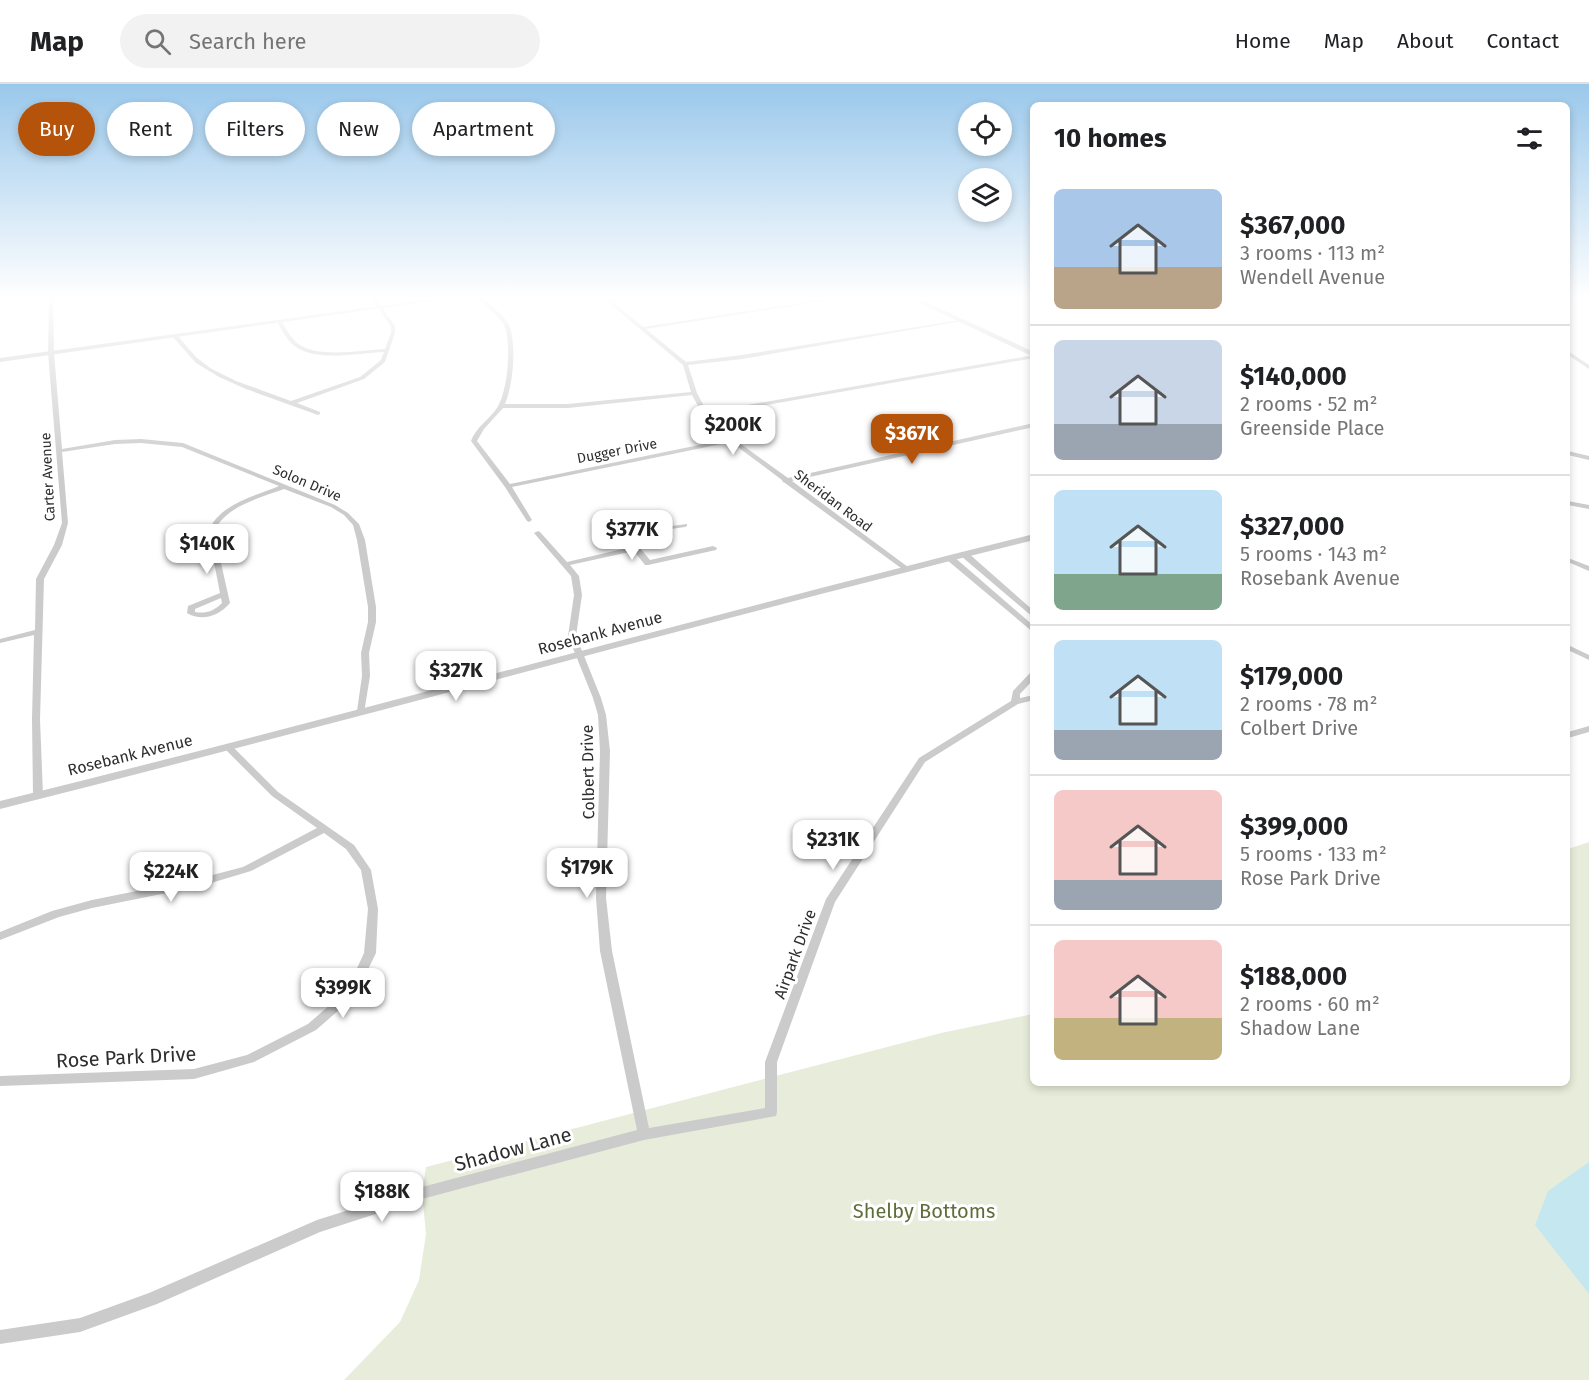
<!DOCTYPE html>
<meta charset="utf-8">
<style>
:root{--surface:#fff;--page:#f2f2f2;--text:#202124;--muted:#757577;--line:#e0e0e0;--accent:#b45309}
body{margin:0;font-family:"Fira Sans",sans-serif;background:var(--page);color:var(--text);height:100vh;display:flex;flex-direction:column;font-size:22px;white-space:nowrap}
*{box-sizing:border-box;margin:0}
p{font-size:20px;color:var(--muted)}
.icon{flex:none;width:33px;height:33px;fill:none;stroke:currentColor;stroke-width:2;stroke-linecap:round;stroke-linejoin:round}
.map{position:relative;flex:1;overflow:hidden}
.details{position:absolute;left:1030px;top:18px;width:540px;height:984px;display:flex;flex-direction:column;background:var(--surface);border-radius:9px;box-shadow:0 3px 9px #0003}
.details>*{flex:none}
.banner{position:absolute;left:18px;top:18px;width:570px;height:54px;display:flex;gap:12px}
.buttons{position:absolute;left:958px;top:18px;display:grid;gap:12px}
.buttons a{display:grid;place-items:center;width:54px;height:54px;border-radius:50%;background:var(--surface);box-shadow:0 3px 9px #0003;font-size:30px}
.price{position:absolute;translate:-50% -51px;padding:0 14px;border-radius:12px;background:#fff;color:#222;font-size:20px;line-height:39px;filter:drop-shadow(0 2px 3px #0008)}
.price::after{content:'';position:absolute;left:50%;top:36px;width:18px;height:14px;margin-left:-9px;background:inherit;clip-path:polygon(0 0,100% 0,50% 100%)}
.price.on{background:var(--accent);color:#fff}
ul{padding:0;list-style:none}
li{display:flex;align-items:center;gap:18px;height:150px;padding:0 24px}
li+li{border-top:2px solid var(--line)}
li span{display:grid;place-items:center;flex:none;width:168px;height:120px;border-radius:9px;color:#555}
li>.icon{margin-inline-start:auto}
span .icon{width:72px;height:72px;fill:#fffc;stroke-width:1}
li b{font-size:26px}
h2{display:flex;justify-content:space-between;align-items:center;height:72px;padding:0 24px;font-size:26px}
.tag{padding:0 21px;border-radius:27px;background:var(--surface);box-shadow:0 3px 9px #0003;font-size:21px;line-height:54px}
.tag.on{background:var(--accent);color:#fff}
header{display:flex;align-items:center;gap:36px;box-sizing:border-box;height:84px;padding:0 30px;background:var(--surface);border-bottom:2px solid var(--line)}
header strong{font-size:28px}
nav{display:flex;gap:33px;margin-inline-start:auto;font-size:21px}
.search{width:420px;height:54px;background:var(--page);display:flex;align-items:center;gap:15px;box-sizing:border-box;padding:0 21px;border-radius:33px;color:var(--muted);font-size:22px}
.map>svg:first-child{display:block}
</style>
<header>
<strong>Map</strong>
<div class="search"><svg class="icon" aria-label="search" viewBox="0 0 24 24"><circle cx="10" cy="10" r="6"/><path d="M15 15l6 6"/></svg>Search here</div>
<nav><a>Home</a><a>Map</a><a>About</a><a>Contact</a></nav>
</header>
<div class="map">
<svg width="1589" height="1296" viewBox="0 0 1589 1296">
<rect width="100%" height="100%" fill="#fff"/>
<polygon fill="#e8eddb" points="1589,758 1589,1296 344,1296 400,1238 419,1196 426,1150 422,1109 426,1083 941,949 1033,930 1034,999 1568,999 1568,765"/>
<polygon fill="#c5e7ef" points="1589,1078 1589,1210 1535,1141 1548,1107"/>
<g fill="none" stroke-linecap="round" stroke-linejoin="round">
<g fill="#cbcbcb" fill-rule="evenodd">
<path d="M49,214H53L54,269L62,365L115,356L141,355L183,359L335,421L348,429L359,440L365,456L376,523V538L369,569L370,592L364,629H358L357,627L362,592L361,569L368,538V523L357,456L353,441L344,431L331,423L284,405C260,414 225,422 214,448L230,519C219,532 202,538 187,529L188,522L220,509L208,448C219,420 253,413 279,402L182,363L141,359L115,360L62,368L68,439L62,461L44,495L40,635L43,711L38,714L35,713L33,711L32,635L34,551L0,559V555L35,546L36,495L54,461L62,439L48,269ZM221,514L222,519C214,527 206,530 195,528V525Z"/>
<path d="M371,214H375L395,242V249L385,278L364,295L297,319L320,328V330L318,331L246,305L219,293L196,279L172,252L177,251L196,273L210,284L236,297L291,317L360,293L381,276L384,268C359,269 312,279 292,260C286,254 281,245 277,237V236H281C286,244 290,253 297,259C317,275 361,266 385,265L391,249V242Z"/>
<path d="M478,214H483C491,222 503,230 509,241C517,261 513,301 505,320H568L691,308L683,281L603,214H608L643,243L832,214H842L646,245L686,278L742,271L960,236L962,237L742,275L688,281L697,309L707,328L1034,271V274L709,331L734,355L788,394L1034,339V343L792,397L908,483V487H905L785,399L783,398L782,396L731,358L512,403L532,436L529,438L527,437L505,403L471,357C476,343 489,336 497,324C508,307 512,259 504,241C498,230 485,223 478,214ZM692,311L703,331L728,355L510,400L477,357L484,345L503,324H568Z"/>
<polygon points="1568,267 1589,281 1589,285 1568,271"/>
<polygon points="1568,367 1589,372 1589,376 1568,371"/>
<polygon points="1568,417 1589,421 1589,425 1568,421"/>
<polygon points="614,436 616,437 626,448 687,440 687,442 685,443 629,451 650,476 713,462 717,464 716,466 648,481 645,481 634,467 570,481 579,492 582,511 576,552 601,614 606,631 610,667 606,814 612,867 649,1044 765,1024 765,978 826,815 919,674 1011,617 1013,607 1031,588 1034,588 1034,595 1020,610 1020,614 1034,611 1034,616 1018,620 925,678 835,818 777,978 777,1028 776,1032 644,1056 422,1115 320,1148 157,1220 80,1248 0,1260 0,1246 80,1234 149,1209 317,1136 422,1103 637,1046 600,867 596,814 600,667 598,631 593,614 568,552 574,511 571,492 534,449 538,447 540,448 567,478 631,463 611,438"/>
<polygon points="961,468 967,468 1034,527 1034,534 961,472"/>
<polygon points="947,472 953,472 1034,542 1034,549 947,476"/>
<polygon points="1568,474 1589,482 1589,487 1568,478"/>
<polygon points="1568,561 1589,571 1589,576 1568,566"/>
<polygon points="1589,642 1589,648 1568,654 1568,648"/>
<polygon points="229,661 232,662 278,708 354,761 371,786 378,825 376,869 355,912 316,946 254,978 194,995 0,1002 0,992 194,985 247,971 308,940 347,906 364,869 368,825 361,786 346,765 324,749 251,787 201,802 92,824 59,833 0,856 0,848 52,827 92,816 201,794 243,783 317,744 272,712 224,664 226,662"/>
</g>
<g fill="#cbcbcb" fill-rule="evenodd">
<polygon points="438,214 453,214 0,278 0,274"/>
<polygon points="909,214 917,214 1034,268 1034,273"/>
<path d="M1034,450V456C688,542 345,638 0,725V717C345,632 688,536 1034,450Z"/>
</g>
</g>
<linearGradient id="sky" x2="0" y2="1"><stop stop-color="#9ac8eb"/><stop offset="0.54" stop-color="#fff"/><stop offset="1" stop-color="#fff" stop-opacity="0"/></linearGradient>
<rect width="1589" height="395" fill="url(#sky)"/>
<g text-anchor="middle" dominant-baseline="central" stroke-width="6" stroke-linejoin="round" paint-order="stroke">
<g font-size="14" fill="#2e2e2e" stroke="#fff">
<text transform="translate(617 367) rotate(-11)">Dugger Drive</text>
<text transform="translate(48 393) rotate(-93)">Carter Avenue</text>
<text transform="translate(307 399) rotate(23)">Solon Drive</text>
<text transform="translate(833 417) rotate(37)">Sheridan Road</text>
</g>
<g font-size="16" fill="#2e2e2e" stroke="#fff">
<text transform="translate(600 549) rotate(-15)">Rosebank Avenue</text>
<text transform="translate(130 671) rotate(-14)">Rosebank Avenue</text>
<text transform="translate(588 688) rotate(-91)">Colbert Drive</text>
<text transform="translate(795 870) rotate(-70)">Airpark Drive</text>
</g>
<g font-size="20" fill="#2e2e2e" stroke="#fff">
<text transform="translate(126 973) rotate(-3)">Rose Park Drive</text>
<text transform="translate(513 1065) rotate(-15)">Shadow Lane</text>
</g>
<g font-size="20" fill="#5d6e38" stroke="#fff">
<text x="924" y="1127">Shelby Bottoms</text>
</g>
</g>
</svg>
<div class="buttons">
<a><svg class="icon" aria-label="locate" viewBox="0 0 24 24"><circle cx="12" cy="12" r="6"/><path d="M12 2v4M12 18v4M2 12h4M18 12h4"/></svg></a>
<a><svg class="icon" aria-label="layers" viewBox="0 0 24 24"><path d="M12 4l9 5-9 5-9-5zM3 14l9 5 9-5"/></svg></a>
</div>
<b class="price" style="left:733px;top:372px">$200K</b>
<b class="price on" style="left:912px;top:381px">$367K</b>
<b class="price" style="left:632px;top:477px">$377K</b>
<b class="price" style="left:207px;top:491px">$140K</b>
<b class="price" style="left:456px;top:618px">$327K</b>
<b class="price" style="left:833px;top:787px">$231K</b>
<b class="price" style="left:587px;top:815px">$179K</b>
<b class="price" style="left:171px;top:819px">$224K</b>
<b class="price" style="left:343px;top:935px">$399K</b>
<b class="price" style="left:382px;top:1139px">$188K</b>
<div class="banner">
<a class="tag on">Buy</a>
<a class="tag">Rent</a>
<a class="tag">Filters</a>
<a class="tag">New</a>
<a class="tag">Apartment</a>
</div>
<section class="details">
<h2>10 homes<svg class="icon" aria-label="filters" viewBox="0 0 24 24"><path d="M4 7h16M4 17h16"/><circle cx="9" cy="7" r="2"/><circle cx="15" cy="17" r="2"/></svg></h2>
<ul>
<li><span style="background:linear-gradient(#a9c7e8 65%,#b9a48a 0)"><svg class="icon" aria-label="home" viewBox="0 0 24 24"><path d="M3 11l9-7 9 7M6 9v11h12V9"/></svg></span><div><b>$367,000</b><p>3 rooms · 113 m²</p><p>Wendell Avenue</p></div></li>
<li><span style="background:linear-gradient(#c9d6e8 70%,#9aa5b1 0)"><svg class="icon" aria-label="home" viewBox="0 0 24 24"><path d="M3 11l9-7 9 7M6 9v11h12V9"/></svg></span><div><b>$140,000</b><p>2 rooms · 52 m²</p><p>Greenside Place</p></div></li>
<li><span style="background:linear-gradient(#bfe0f5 70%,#7fa58c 0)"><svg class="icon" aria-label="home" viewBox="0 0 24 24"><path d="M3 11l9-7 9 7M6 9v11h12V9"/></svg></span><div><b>$327,000</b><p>5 rooms · 143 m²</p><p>Rosebank Avenue</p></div></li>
<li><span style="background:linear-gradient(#bfe0f5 75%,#9aa5b1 0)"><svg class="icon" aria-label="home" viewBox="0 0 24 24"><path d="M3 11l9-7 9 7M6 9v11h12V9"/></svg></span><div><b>$179,000</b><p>2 rooms · 78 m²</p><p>Colbert Drive</p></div></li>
<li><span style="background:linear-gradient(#f6c9c9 75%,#9aa5b1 0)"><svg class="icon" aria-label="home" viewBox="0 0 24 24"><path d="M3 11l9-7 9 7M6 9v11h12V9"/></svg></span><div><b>$399,000</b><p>5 rooms · 133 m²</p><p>Rose Park Drive</p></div></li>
<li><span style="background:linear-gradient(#f6c9c9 65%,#c2b280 0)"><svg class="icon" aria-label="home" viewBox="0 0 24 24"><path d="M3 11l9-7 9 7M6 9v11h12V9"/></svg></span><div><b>$188,000</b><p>2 rooms · 60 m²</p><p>Shadow Lane</p></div></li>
</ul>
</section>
</div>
